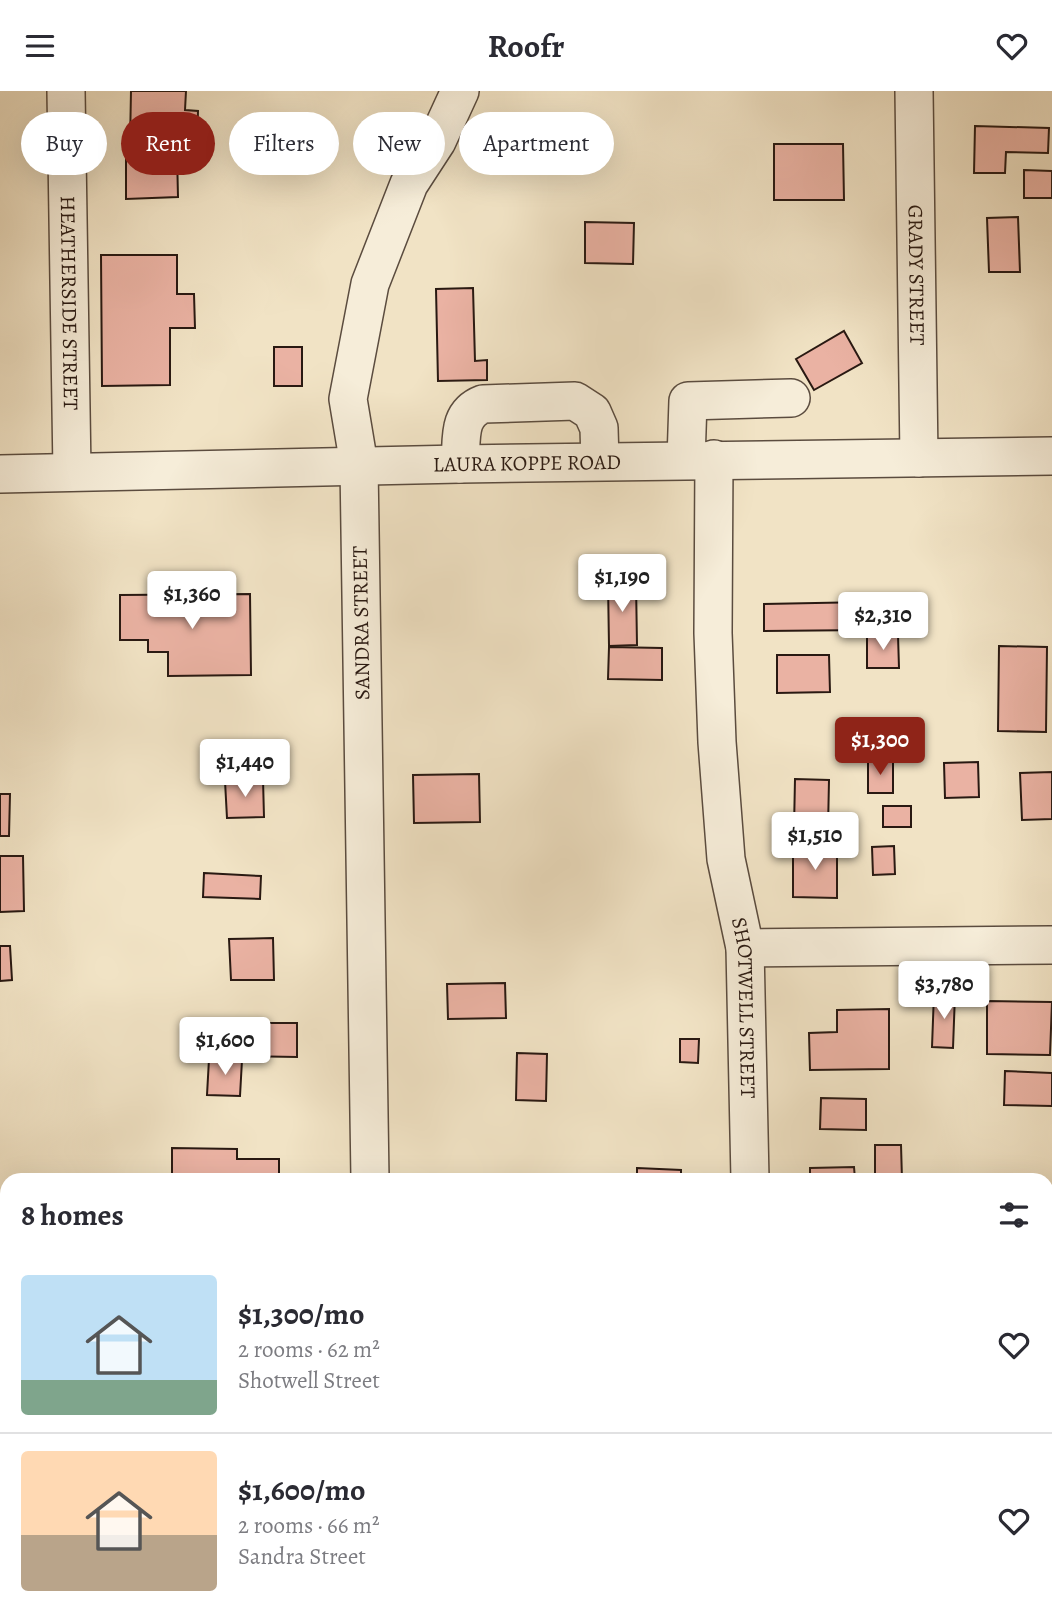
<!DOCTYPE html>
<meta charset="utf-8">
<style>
:root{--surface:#fff;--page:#f7f7f7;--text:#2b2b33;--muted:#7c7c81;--line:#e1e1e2;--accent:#8f2418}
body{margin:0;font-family:Alegreya,serif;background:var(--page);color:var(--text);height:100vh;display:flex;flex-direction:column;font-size:26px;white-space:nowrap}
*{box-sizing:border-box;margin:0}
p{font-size:23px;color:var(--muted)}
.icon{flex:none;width:38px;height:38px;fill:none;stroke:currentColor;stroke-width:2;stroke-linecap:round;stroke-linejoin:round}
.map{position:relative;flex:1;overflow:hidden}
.details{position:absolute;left:0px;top:1082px;width:1054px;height:450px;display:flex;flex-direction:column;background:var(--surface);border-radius:21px 21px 0 0;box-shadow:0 7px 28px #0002}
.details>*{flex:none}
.top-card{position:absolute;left:21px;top:21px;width:700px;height:63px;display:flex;gap:14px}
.price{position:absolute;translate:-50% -60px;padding:0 16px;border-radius:7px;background:#fff;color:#222;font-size:23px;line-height:46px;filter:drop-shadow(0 2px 4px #0008)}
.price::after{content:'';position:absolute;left:50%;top:42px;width:21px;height:16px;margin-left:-10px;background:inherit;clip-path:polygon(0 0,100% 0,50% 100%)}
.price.on{background:var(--accent);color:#fff}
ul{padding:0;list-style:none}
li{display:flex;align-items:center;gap:21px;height:175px;padding:0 21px}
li+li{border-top:2px solid var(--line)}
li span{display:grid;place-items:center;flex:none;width:196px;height:140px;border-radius:7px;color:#555}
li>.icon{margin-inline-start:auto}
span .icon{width:84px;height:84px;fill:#fffc;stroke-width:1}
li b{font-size:30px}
h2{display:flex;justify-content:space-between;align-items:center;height:84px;padding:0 21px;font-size:30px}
.chip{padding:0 24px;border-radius:32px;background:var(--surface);box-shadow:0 7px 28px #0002;font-size:24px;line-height:63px}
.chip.on{background:var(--accent);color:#fff}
header{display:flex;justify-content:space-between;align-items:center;height:91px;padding:0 21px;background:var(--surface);font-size:32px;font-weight:700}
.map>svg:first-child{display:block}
</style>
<header><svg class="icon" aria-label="menu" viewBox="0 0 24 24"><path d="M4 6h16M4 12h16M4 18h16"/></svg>Roofr<svg class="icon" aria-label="heart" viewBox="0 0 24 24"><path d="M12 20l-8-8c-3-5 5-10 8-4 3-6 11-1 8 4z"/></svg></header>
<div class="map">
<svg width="1052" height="1531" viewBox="0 0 1052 1531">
<rect width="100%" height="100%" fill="#f1e3c5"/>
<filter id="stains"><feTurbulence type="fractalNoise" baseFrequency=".00286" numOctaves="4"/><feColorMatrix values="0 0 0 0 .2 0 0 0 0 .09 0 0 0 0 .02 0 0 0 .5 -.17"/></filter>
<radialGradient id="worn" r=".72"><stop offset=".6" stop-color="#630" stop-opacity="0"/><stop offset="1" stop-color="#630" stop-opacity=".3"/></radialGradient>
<g fill="#eab2a3" stroke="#291912" stroke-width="2">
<polygon points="131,0 186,0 185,19 198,20 197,53 130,52"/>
<polygon points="975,35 1049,37 1048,62 1006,61 1005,82 974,82"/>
<polygon points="774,53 843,53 844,109 774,109"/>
<polygon points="177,62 178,106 126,108 126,64"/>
<polygon points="1024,79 1052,80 1052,107 1024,107"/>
<polygon points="1018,126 1020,181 989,181 987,127"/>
<polygon points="585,131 634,132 633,173 585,172"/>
<polygon points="101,164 177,164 177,203 194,203 195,237 170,237 170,294 102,295"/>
<polygon points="473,197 475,270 487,269 487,289 438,290 436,198"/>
<polygon points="844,240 862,272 814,299 796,268"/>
<rect x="274" y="256" width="28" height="39"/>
<polygon points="608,492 636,492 637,554 609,555"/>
<polygon points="250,503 251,584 168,585 168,561 148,561 148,549 120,549 120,504"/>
<polygon points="867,511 868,539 764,540 764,513"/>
<polygon points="898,544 899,577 867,577 867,545"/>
<polygon points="999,555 1047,556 1046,641 998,640"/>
<polygon points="609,556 662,557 662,589 608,588"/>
<polygon points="777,564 829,564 830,601 777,602"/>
<rect x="868" y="671" width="25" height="31"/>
<polygon points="978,671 979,706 945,707 944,672"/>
<polygon points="1052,681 1052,728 1022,729 1020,682"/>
<polygon points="479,683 480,731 414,732 413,684"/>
<polygon points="263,688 264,726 227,727 225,690"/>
<polygon points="795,688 829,689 828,738 794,737"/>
<polygon points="0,703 10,703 9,745 0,745"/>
<rect x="883" y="715" width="28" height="21"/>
<polygon points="793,755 837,755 837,807 793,806"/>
<polygon points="894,755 895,783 873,784 872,756"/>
<polygon points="0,765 23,765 24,820 0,821"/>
<polygon points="204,782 261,785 260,808 203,806"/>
<polygon points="273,847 274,889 231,889 229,848"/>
<polygon points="0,855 10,855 12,889 0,890"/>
<polygon points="505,892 506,927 448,928 447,893"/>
<polygon points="934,902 955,903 953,957 932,956"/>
<polygon points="987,910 1052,911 1050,964 987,963"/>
<polygon points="889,918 889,978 810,979 809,942 837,941 837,919"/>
<polygon points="183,931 225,932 224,966 182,965"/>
<polygon points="237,932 297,932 297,966 237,965"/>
<polygon points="680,948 699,948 698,972 680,971"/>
<polygon points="517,962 547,963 546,1010 516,1009"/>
<polygon points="209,968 242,969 240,1005 207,1004"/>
<polygon points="1005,980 1052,982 1052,1015 1004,1014"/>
<polygon points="821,1007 866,1008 866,1039 820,1038"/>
<polygon points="875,1054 901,1054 902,1088 875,1088"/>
<polygon points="172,1057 237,1058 237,1068 279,1068 279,1088 172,1088"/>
<polygon points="854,1076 855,1088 810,1088 810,1077"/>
<polygon points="637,1077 681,1079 681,1088 637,1088"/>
<polygon points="1052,1204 1052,1248 1046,1248 1046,1205"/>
<rect x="0" y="1211" width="7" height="42"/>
<rect x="1046" y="1287" width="6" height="39"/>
<rect x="0" y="1358" width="7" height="20"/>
</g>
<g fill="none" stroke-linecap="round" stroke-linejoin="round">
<g stroke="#5b4c3f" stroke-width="40">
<g id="minor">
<path id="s1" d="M66,0L72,381"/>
<path id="s2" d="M914,0L919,367"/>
<path id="s3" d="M714,368L713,542L717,651L726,768L745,857L750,1088"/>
<polyline points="686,369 688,310 791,307"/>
<path d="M460,373C462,348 457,323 483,313L575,310L592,321L599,337L600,370"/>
<path id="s4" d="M0,383L460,373L1052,365"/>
<polyline points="745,857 1052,854"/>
<polyline points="370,1088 359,374 348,308 370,193 409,93 437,50 460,0"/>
<polyline points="0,1270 7,1270"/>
</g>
</g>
<use href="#minor" stroke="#f6edd9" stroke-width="37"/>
</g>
<g text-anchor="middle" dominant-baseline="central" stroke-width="5" stroke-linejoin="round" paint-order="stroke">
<g font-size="21" fill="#291912" stroke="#f6edd9">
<text stroke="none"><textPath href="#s2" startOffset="184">GRADY STREET</textPath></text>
<text stroke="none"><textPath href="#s1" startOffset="212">HEATHERSIDE STREET</textPath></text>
<text stroke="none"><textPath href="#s4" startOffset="527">LAURA KOPPE ROAD</textPath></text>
<text transform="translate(361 532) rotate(-91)">SANDRA STREET</text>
<text stroke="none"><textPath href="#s3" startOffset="551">SHOTWELL STREET</textPath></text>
</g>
</g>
<rect width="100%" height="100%" filter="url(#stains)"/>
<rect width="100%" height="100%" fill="url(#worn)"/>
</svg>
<b class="price" style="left:622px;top:523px">$1,190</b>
<b class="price" style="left:192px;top:540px">$1,360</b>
<b class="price" style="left:883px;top:561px">$2,310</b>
<b class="price on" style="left:880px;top:686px">$1,300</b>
<b class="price" style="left:245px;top:708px">$1,440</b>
<b class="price" style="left:815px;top:781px">$1,510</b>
<b class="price" style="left:944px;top:930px">$3,780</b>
<b class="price" style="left:225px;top:986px">$1,600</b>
<div class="top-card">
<a class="chip">Buy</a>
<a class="chip on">Rent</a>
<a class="chip">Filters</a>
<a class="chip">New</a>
<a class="chip">Apartment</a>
</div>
<section class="details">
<h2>8 homes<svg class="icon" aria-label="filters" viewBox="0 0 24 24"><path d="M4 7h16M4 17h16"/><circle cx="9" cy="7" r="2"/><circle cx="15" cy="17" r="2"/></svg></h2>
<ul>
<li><span style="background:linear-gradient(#bfe0f5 75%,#7fa58c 0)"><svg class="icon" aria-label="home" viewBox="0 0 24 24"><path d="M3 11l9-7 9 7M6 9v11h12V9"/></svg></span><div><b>$1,300/mo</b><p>2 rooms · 62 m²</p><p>Shotwell Street</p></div><svg class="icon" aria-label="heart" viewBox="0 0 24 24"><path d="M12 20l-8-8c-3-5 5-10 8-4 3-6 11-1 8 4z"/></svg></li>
<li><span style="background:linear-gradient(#ffd9b3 60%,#b9a48a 0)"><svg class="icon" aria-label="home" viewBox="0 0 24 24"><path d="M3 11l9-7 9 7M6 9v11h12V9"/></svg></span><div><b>$1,600/mo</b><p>2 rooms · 66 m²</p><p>Sandra Street</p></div><svg class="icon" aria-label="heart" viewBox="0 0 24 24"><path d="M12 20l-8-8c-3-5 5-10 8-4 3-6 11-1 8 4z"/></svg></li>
</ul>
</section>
</div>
